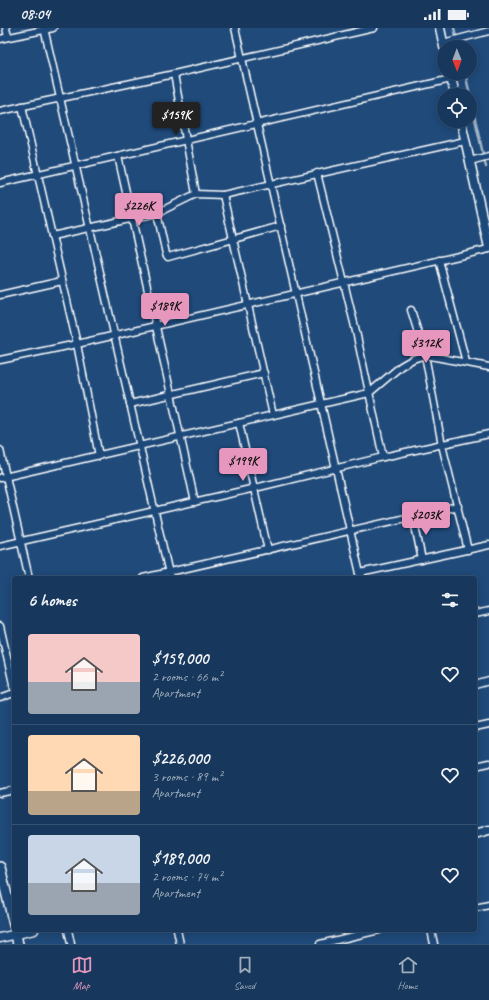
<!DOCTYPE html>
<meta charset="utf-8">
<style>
:root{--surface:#17385c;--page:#244365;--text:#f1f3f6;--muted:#9eacbb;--line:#365272;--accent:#e797bd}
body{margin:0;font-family:Caveat,sans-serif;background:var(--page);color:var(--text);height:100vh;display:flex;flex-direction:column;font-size:15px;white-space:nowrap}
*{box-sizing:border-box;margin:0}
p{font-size:13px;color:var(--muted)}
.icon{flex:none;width:22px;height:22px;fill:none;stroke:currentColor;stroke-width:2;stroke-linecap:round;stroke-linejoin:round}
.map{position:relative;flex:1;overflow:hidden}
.side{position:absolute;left:12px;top:548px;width:465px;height:356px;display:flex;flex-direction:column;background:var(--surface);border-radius:4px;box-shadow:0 2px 10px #0003,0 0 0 1px var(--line)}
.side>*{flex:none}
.needle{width:26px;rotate:179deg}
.buttons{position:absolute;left:437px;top:12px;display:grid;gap:8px}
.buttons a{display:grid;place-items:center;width:40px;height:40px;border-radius:50%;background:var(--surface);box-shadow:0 2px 10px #0003,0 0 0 1px var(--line);font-size:20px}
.price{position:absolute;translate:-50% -34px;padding:0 9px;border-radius:4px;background:var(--accent);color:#111;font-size:13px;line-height:26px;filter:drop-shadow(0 1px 2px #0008)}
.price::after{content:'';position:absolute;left:50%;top:24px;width:12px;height:9px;margin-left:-6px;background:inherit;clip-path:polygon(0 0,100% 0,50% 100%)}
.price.active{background:#222;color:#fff}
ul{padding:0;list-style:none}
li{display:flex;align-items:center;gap:12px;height:100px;padding:0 16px}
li+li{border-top:1px solid var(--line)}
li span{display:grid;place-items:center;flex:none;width:112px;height:80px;border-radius:4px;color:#555}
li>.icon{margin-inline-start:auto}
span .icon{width:48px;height:48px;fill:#fffc;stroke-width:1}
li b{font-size:17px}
h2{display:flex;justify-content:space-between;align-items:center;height:48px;padding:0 16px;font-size:17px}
.status{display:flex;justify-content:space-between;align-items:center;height:28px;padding:0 20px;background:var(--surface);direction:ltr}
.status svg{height:11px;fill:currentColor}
.menu{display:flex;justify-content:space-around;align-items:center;height:56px;border-top:1px solid var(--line);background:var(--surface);font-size:11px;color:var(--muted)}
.menu a{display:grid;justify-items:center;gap:2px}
.menu .active{color:var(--accent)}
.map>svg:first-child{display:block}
</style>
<div class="status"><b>08:04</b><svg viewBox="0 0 49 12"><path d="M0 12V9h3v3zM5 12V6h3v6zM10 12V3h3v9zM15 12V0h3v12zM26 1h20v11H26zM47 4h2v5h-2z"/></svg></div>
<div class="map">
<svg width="489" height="916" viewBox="0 0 489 916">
<rect width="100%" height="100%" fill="#1f4a7a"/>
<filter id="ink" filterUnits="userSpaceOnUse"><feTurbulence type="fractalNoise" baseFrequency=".025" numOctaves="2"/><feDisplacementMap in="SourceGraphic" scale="8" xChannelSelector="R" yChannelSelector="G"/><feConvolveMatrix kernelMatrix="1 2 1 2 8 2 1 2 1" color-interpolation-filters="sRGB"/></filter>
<g filter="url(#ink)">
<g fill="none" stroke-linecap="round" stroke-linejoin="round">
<g stroke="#a3b5c8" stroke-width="2.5">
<polyline points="454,0 459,19"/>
<polyline points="465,45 470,67"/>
<polyline points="470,69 486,139"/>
</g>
<g stroke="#fff" stroke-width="9">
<g id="minor">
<polyline points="6,0 8,9"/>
<polyline points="44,0 170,550"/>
<polyline points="235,0 361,550"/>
<polyline points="0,11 53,0"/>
<polyline points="443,15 489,3"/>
<polyline points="174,46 196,166"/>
<polyline points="22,78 77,316 99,428"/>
<polyline points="0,83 174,46 374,0"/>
<polyline points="118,128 195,474"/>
<polyline points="470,133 489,128"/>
<polyline points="317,145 355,299 383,429"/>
<polyline points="0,155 451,51"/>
<polyline points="223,167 273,387"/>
<polyline points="157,185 166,226 168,229 281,198"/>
<polyline points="52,208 157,185 196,166 223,167 465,113"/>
<polyline points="439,232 466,334"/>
<polyline points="0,267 62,253"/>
<polyline points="411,282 425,327 442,417 468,522"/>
<polyline points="0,332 77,316 489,221"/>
<polyline points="130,376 264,345"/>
<polyline points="239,395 268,522"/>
<polyline points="0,422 29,550"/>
<polyline points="0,450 369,365 401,338 413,331 425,327 489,339"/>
<polyline points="413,488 422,532"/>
<polyline points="0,518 255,460 383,429 489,406"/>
<polyline points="360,545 489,517"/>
<polyline points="143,550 458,478"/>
<polyline points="475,586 489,583"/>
<polyline points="0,598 14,660"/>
<polyline points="475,657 489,653"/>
<polyline points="0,670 14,665"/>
<polyline points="475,700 489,697"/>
<polyline points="475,738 489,735"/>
<polyline points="0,765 14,762"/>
<polyline points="475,880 489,877"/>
<polyline points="68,902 71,916"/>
<polyline points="177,902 180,916"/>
<polyline points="431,902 434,916"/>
<polyline points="320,916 379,902"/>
</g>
</g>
<g stroke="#fff" stroke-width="11">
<g id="tertiary">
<polyline points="440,0 444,19"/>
<polyline points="450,45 455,67"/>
<polyline points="461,93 489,220"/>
<polyline points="475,806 489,802"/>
<polyline points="0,910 34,902"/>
</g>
</g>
<g stroke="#fff" stroke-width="12">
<g id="secondary">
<polyline points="0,839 14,897"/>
<polyline points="15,902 18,916"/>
</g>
</g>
<use href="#minor" stroke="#1f4a7a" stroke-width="6"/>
<use href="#tertiary" stroke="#1f4a7a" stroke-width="8"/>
<use href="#secondary" stroke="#1f4a7a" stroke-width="9"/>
</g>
</g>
</svg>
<div class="buttons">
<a><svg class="needle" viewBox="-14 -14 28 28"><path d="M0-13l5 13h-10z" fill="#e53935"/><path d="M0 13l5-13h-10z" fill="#9eacbb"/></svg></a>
<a><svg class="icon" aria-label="locate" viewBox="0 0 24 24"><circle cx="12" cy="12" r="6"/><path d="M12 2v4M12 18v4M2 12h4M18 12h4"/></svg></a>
</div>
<b class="price active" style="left:176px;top:108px">$159K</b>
<b class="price" style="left:139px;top:199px">$226K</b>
<b class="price" style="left:165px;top:299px">$189K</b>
<b class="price" style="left:426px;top:336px">$312K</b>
<b class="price" style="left:243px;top:454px">$199K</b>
<b class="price" style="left:426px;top:508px">$203K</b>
<section class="side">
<h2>6 homes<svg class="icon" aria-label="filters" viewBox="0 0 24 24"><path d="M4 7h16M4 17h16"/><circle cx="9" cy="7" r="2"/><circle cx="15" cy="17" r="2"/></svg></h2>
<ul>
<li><span style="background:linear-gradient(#f6c9c9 60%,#9aa5b1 0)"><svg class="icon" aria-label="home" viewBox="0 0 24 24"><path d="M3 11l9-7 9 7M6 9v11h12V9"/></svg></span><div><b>$159,000</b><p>2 rooms · 66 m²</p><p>Apartment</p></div><svg class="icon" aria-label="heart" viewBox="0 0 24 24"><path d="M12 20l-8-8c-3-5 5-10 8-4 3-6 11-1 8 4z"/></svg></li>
<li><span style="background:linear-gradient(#ffd9b3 70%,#b9a48a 0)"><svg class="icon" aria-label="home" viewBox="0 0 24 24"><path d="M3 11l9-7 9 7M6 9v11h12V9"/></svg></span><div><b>$226,000</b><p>3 rooms · 89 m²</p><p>Apartment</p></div><svg class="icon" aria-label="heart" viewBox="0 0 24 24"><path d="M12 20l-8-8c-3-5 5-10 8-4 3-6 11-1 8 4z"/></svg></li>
<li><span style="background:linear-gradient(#c9d6e8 60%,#9aa5b1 0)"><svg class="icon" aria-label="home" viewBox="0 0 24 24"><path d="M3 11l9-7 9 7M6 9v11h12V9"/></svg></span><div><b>$189,000</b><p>2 rooms · 74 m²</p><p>Apartment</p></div><svg class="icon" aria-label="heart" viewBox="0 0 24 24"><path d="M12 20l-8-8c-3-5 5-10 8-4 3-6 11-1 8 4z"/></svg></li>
</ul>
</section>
</div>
<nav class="menu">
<a class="active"><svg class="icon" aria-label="map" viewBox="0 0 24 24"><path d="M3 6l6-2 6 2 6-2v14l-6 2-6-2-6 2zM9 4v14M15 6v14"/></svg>Map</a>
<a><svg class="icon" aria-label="saved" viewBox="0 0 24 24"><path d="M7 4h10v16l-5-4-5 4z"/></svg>Saved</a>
<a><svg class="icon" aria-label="home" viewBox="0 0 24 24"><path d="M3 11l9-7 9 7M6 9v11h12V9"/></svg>Home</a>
</nav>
